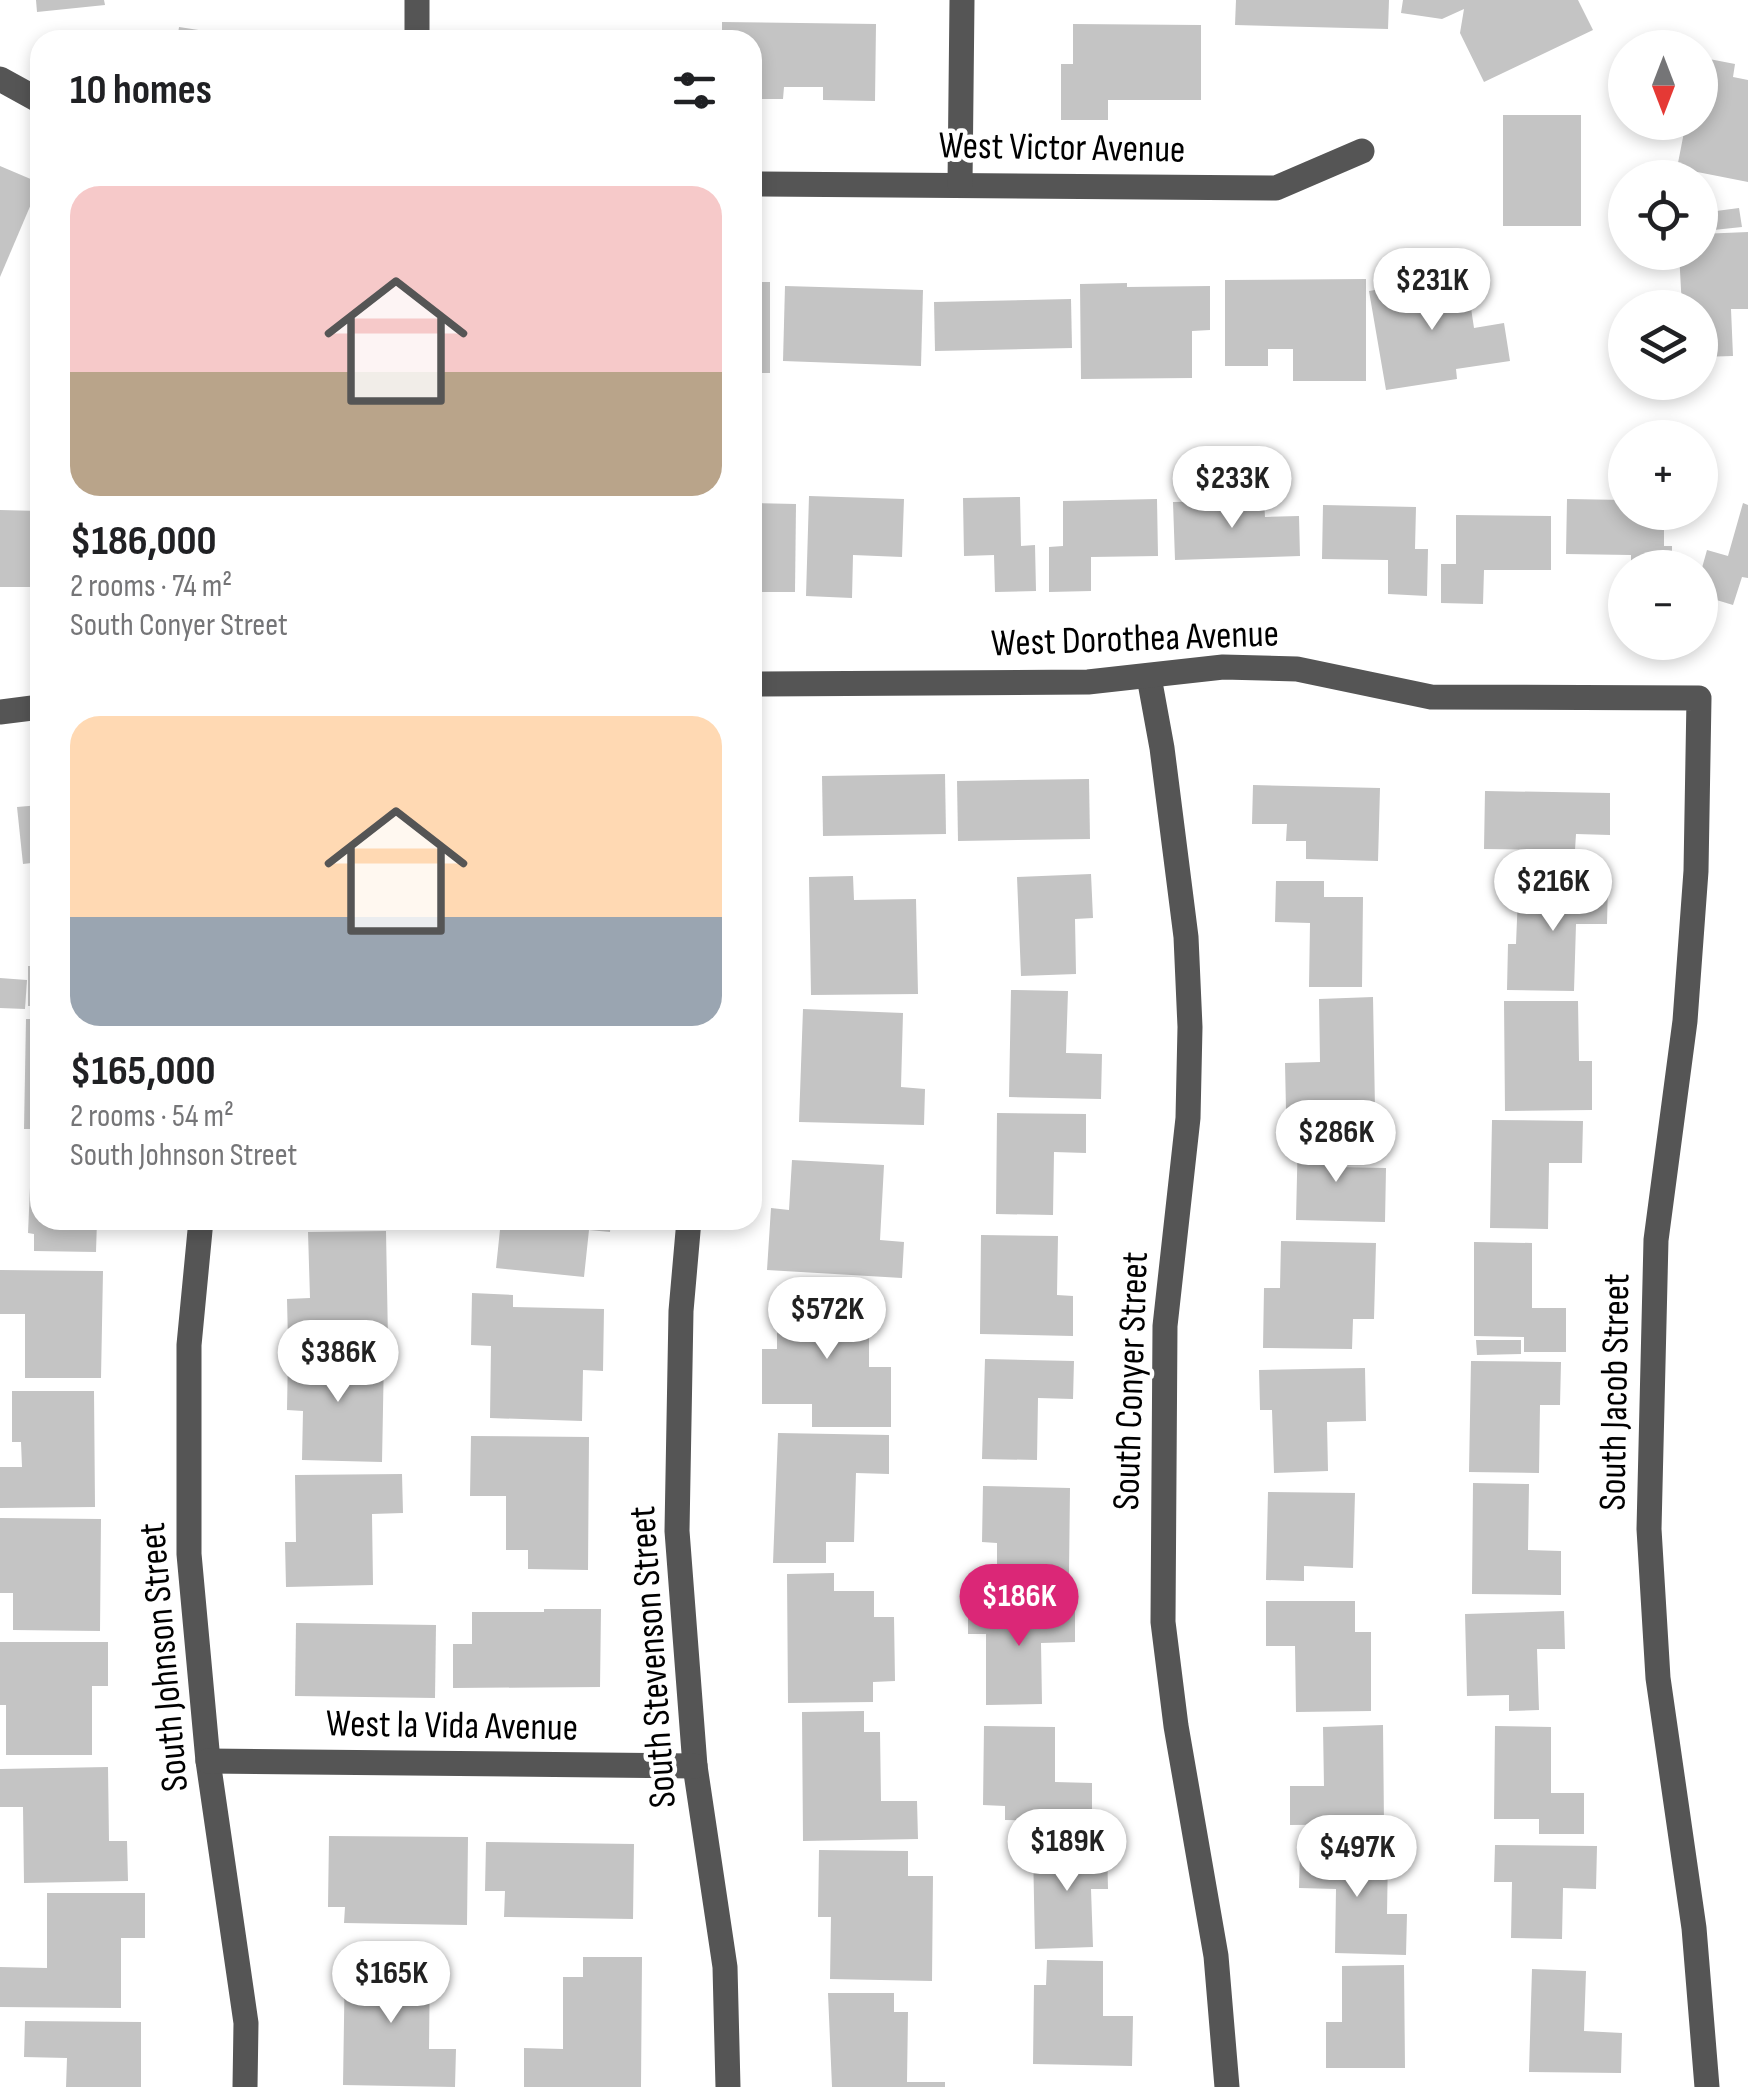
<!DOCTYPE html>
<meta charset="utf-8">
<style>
:root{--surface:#fff;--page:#f6f6f6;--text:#202124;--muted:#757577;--accent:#db2777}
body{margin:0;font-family:"Sofia Sans Condensed",sans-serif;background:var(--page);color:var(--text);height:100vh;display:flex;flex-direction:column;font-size:38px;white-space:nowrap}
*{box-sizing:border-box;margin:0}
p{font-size:32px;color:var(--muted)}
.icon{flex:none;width:55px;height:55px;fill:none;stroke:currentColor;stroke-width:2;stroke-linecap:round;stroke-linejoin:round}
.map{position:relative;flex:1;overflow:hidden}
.drawer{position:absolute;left:30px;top:30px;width:732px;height:1200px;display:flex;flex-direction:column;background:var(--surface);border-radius:30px;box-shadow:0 5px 15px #0003}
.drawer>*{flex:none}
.needle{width:65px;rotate:180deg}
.fabs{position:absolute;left:1608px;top:30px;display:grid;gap:20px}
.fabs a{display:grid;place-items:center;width:110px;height:110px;border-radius:50%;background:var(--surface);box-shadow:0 5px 15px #0003;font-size:50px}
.price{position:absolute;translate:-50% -85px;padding:0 22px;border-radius:35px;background:#fff;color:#222;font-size:32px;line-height:65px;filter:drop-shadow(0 2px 5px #0008)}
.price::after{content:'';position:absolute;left:50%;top:60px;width:30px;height:22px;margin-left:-15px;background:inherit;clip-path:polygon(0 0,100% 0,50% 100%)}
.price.current{background:var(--accent);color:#fff}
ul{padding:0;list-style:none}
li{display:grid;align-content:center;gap:20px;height:530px;padding:0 40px}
li span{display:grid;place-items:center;height:310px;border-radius:30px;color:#555}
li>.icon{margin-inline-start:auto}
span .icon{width:180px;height:180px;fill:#fffc;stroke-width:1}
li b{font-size:42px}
h2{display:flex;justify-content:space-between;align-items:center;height:120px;padding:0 40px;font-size:42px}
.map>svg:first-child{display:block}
</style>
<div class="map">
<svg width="1748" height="2087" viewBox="0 0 1748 2087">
<rect width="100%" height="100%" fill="#fff"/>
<g fill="#c4c4c4">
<polygon points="36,0 104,0 105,5 37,12"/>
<polygon points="1236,0 1389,0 1388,29 1235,25"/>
<polygon points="1403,0 1578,0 1593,30 1484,82 1460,33 1464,9 1442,19 1401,13"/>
<polygon points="722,22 876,24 875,101 823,100 823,87 784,87 783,99 752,99 752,40 722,40"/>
<polygon points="1073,24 1201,25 1201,100 1108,100 1108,120 1061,120 1061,64 1073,64"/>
<polygon points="179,27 251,38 251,40 177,40"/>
<polygon points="678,33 678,40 519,40 518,34"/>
<polygon points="1704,58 1735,64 1733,77 1748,80 1748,182 1677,168 1686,122 1700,122"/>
<rect x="1503" y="115" width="78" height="111"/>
<polygon points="0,166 40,183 0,277"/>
<polygon points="1739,208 1742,227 1704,231 1701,213"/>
<polygon points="1748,232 1748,309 1731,309 1733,356 1700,357 1700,308 1682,308 1679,252 1700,252 1700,234"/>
<polygon points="1466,275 1474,328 1504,323 1510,361 1456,369 1457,379 1386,390 1369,291"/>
<polygon points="1366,279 1366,381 1293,381 1293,349 1268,349 1268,366 1225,366 1225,280"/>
<rect x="752" y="282" width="18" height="91"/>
<polygon points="1127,283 1127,287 1210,286 1210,330 1192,331 1192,378 1081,379 1080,284"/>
<polygon points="785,286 923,290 921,366 783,361"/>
<polygon points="1071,299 1072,348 935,351 934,302"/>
<polygon points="809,496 904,499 902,557 853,555 852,598 806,596"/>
<polygon points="1020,497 1021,546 1035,545 1036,591 995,592 994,555 964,556 963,498"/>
<polygon points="1157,499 1158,556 1091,557 1091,591 1049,592 1049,547 1063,546 1063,501"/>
<polygon points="1567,499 1625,500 1625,512 1664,512 1664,546 1672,546 1672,568 1631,568 1631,555 1566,554"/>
<polygon points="1264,500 1265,517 1299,516 1300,556 1175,560 1173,502"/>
<polygon points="752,503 796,504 795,592 754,592"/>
<polygon points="1743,503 1748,505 1748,578 1742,577 1733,605 1700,595 1700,575 1707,550 1728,556"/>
<polygon points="1323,505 1416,507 1415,549 1428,549 1427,596 1388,594 1388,560 1322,559"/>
<polygon points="0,510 40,511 40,611 35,611 35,587 0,587"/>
<polygon points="1456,515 1551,516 1551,570 1484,570 1483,604 1441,603 1441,564 1456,564"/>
<polygon points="945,774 946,834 823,836 822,776"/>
<polygon points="1089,779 1090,839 958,841 957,781"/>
<polygon points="1253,785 1380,788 1378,861 1306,859 1306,841 1286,841 1287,824 1252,824"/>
<polygon points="1485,791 1610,793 1610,835 1576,834 1575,850 1484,849"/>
<polygon points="40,805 40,862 23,864 17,807"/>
<polygon points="1091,874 1093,918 1075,919 1076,974 1021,976 1017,877"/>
<polygon points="853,876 854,900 916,899 918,994 811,995 809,877"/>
<polygon points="1276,881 1324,881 1324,897 1363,897 1362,987 1309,987 1310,923 1275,922"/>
<polygon points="1539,882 1608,883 1607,924 1576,924 1574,991 1507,990 1508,944 1516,944 1518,895 1538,895"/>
<rect x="28" y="966" width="12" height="40"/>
<polygon points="0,978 27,980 25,1009 0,1008"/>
<polygon points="1011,990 1068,991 1066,1053 1102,1054 1101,1099 1009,1097"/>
<polygon points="1373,997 1375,1109 1286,1110 1285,1063 1320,1062 1319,999"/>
<polygon points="1504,1001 1578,1001 1579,1061 1592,1061 1592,1110 1505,1111"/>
<polygon points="803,1009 903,1013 901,1087 925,1089 924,1125 799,1122"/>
<polygon points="26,1019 40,1019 40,1129 24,1129"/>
<polygon points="997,1113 1086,1114 1086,1153 1054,1152 1053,1215 996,1214"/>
<polygon points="1492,1120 1583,1121 1582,1163 1549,1163 1548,1229 1490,1228"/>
<polygon points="1298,1132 1334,1133 1333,1167 1386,1168 1385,1222 1296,1220"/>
<polygon points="32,1142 40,1143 40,1220 97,1220 96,1252 34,1251 34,1234 28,1233"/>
<polygon points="792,1160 884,1165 880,1240 904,1242 902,1278 767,1270 771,1208 789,1210"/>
<polygon points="501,1220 611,1220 610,1232 589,1230 584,1277 496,1268"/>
<polygon points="386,1231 388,1340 288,1342 287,1299 310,1298 308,1232"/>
<polygon points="981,1235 1058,1236 1057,1295 1073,1296 1073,1336 980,1334"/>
<polygon points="1281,1241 1376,1243 1374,1319 1353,1319 1352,1349 1263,1348 1264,1288 1280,1288"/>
<polygon points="1474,1242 1532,1243 1532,1308 1566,1308 1566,1352 1524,1352 1524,1337 1474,1336"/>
<polygon points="0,1270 103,1271 101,1378 25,1378 25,1314 0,1314"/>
<polygon points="472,1293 513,1295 513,1307 604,1309 603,1371 583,1370 582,1421 490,1418 491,1346 471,1345"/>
<polygon points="777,1294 869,1294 869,1367 891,1367 891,1427 812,1427 812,1404 762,1404 762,1349 777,1349"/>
<polygon points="1476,1340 1521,1340 1521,1354 1477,1355"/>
<polygon points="288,1353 384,1355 382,1462 302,1460 303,1411 287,1410"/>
<polygon points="985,1359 1074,1361 1073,1399 1038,1398 1037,1460 982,1459"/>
<polygon points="1471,1361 1561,1362 1560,1405 1540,1405 1539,1473 1469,1472"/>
<polygon points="1365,1368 1366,1421 1327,1422 1328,1471 1274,1473 1272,1410 1260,1410 1259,1370"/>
<polygon points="12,1391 94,1391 95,1507 0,1508 0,1467 22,1467 21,1442 12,1442"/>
<polygon points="778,1433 889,1435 889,1474 856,1473 854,1542 826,1542 826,1563 773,1563"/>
<polygon points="471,1436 589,1437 588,1570 528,1569 528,1550 506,1550 506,1496 470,1496"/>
<polygon points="402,1474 403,1513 372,1514 373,1585 286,1587 285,1542 296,1542 295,1475"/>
<polygon points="1473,1483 1529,1484 1528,1550 1561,1551 1561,1595 1472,1594"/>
<polygon points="983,1486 1070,1488 1069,1573 997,1571 997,1543 982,1542"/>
<polygon points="1268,1492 1355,1493 1353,1568 1304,1566 1304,1581 1266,1580"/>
<polygon points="0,1518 101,1519 100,1631 13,1630 13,1593 0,1593"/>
<polygon points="834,1573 834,1591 874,1591 874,1617 894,1617 895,1681 873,1682 873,1702 788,1703 787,1574"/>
<polygon points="1266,1601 1355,1601 1355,1632 1371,1632 1371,1711 1296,1712 1295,1646 1266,1646"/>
<polygon points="1075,1608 1075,1642 1041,1643 1042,1704 986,1705 986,1634 968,1634 968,1609"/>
<polygon points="544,1609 601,1609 600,1687 453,1688 453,1644 472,1644 472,1612 544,1612"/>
<polygon points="1564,1611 1565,1649 1537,1649 1539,1710 1509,1711 1509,1695 1467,1696 1465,1614"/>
<polygon points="296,1623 436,1625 435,1698 295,1696"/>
<polygon points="0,1642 108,1642 108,1686 92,1686 92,1755 6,1755 6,1705 0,1705"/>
<polygon points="864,1711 864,1732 880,1732 881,1801 917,1801 918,1839 803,1841 802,1712"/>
<polygon points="1383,1725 1384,1824 1290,1825 1290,1786 1324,1786 1323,1727"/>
<polygon points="984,1726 1055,1727 1055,1782 1092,1783 1092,1822 1005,1820 1005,1806 983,1805"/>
<polygon points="1495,1726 1551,1727 1551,1793 1584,1793 1584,1834 1539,1834 1539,1819 1494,1819"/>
<polygon points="108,1767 109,1841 127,1841 128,1881 24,1883 23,1807 0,1807 0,1769"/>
<polygon points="329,1836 468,1837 467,1925 344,1923 345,1907 328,1907"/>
<polygon points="486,1842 634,1844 633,1919 504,1917 505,1891 485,1891"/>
<polygon points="1495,1845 1597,1846 1596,1889 1563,1888 1562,1939 1511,1938 1512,1882 1494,1882"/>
<polygon points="1107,1846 1108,1889 1091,1889 1093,1947 1035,1949 1033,1848"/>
<polygon points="819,1850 908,1851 908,1876 933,1876 932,1981 830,1979 831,1917 818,1917"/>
<polygon points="1300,1851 1388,1853 1387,1914 1407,1914 1406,1955 1335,1953 1336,1889 1299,1888"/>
<polygon points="47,1893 145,1893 145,1938 121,1938 121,2008 0,2007 0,1967 47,1968"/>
<polygon points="345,1957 430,1958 429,2049 456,2049 455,2087 343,2085"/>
<polygon points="583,1957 642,1957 641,2087 524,2087 524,2048 563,2049 563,1977 583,1977"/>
<polygon points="1047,1960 1103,1961 1103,2016 1133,2016 1132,2066 1033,2064 1034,1985 1046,1985"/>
<polygon points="1404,1965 1405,2068 1326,2068 1326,2022 1342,2022 1342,1966"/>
<polygon points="1532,1969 1586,1971 1584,2031 1622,2033 1621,2073 1529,2072"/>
<polygon points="828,1993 894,1993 894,2012 908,2012 907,2082 945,2082 945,2087 832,2087"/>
<polygon points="25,2021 141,2022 141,2087 66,2087 67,2058 24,2057"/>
</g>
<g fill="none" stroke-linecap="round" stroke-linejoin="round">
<g stroke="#555" stroke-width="25">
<polyline points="417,40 417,0"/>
<polyline points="0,79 40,101"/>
<polyline points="752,184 1276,188 1362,151"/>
<polyline points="960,184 962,0"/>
<polyline points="1149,677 1162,748 1186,937 1190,1027 1188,1118 1165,1326 1163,1622 1176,1726 1216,1956 1227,2087"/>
<polyline points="752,684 1088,682 1223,667 1297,669 1431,697 1699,698 1696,871 1685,1021 1656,1240 1649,1529 1658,1678 1694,1928 1707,2087"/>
<polyline points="0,712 40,707"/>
<polyline points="201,1220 189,1345 189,1554 208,1761 246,2023 245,2087"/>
<polyline points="689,1220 681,1311 677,1531 695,1766 725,1967 728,2087"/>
<polyline points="208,1761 695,1766"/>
</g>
</g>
<g text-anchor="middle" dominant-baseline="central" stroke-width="9" stroke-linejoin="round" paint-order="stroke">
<g font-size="38" fill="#000" stroke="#fff">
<text transform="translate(1062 148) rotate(1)">West Victor Avenue</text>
<text transform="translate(1135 639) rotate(-2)">West Dorothea Avenue</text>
<text transform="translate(1131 1381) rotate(-88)">South Conyer Street</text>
<text transform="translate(1615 1392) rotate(-89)">South Jacob Street</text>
<text transform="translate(164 1657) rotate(-95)">South Johnson Street</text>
<text transform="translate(653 1657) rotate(-94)">South Stevenson Street</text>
<text transform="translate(452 1726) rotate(1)">West la Vida Avenue</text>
</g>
</g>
</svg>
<div class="fabs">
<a><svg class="needle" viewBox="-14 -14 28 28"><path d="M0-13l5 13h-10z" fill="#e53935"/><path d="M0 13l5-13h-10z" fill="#757577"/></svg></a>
<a><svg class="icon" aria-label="locate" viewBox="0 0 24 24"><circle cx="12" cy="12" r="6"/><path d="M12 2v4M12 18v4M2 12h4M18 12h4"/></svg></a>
<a><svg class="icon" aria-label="layers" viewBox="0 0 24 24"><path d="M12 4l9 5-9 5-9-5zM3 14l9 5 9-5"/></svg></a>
<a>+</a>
<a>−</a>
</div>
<b class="price" style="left:1432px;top:333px">$231K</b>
<b class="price" style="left:1232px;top:531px">$233K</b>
<b class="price" style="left:1553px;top:934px">$216K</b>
<b class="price" style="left:1336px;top:1185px">$286K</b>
<b class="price" style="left:827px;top:1362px">$572K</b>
<b class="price" style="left:338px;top:1405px">$386K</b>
<b class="price current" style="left:1019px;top:1649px">$186K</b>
<b class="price" style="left:1067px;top:1894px">$189K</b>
<b class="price" style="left:1357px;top:1900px">$497K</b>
<b class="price" style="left:391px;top:2026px">$165K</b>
<section class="drawer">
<h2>10 homes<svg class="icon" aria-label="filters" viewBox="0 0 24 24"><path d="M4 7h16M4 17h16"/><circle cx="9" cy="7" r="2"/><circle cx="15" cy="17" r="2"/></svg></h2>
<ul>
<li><span style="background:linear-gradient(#f6c9c9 60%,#b9a48a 0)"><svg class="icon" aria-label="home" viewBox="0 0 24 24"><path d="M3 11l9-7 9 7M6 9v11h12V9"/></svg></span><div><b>$186,000</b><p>2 rooms · 74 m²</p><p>South Conyer Street</p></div></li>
<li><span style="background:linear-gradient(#ffd9b3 65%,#9aa5b1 0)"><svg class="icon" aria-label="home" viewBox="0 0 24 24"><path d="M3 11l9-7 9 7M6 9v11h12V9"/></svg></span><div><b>$165,000</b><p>2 rooms · 54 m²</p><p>South Johnson Street</p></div></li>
</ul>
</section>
</div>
